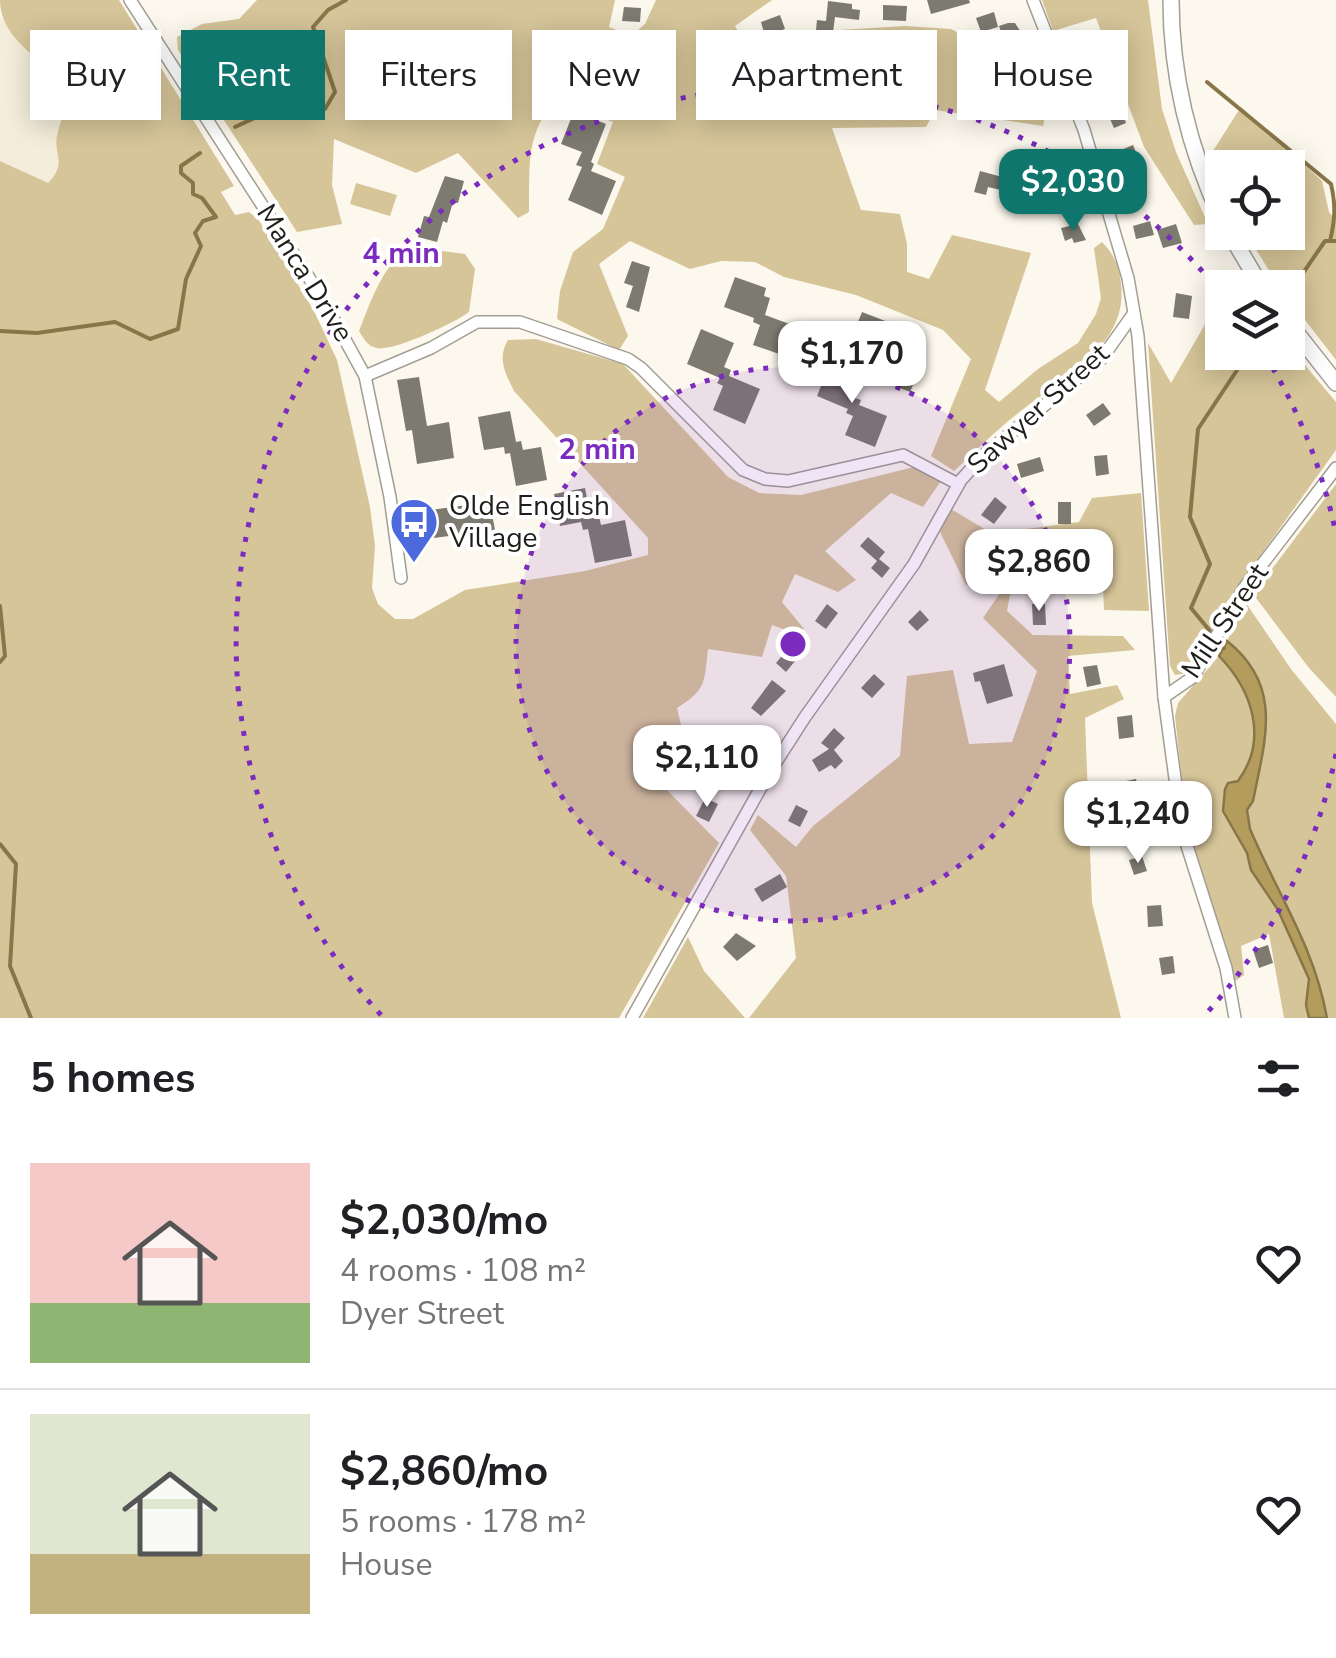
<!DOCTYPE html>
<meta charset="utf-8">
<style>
:root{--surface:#fff;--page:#f2f2f2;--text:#202124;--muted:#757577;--line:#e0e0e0;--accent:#0f766e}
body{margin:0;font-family:"Nunito Sans",sans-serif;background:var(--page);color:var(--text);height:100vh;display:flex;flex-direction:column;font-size:38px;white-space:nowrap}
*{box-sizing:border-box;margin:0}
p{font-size:32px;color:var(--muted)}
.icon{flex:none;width:55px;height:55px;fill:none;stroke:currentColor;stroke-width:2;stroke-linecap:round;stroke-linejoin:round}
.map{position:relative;height:1018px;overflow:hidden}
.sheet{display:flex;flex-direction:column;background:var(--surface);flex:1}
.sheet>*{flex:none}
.hud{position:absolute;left:30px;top:30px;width:1278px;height:90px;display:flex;gap:20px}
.fabs{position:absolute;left:1205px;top:150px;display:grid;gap:20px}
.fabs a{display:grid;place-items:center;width:100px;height:100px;border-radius:0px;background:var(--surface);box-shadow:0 5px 25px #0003;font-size:50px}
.price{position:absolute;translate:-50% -85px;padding:0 22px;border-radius:20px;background:#fff;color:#222;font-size:32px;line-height:65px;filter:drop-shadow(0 2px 5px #0008)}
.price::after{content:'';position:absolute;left:50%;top:60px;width:30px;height:22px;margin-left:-15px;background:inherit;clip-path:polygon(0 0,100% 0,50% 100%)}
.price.active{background:var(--accent);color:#fff}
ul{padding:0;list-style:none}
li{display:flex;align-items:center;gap:30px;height:250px;padding:0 30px}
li+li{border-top:2px solid var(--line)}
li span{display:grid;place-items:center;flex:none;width:280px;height:200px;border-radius:0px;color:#555}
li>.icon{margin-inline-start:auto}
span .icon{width:120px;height:120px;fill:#fffc;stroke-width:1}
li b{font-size:42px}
h2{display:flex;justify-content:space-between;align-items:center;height:120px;padding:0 30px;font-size:42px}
.pill{padding:0 35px;border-radius:0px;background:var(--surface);box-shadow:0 5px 25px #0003;font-size:35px;line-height:90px}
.pill.active{background:var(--accent);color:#fff}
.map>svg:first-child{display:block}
</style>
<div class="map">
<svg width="1336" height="1018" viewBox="0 0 1336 1018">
<rect width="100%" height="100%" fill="#fcf8ed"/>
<polygon fill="#f4eddb" points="0,16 19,42 62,80 70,93 66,115 56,133 60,162 57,174 47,184 0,161"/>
<g fill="#d6c599">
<path d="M0,0H119L234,186L221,192L235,215L249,212L258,219L314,311L337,360L370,507L375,546L372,588L378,604L395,619H413L465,590L585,571L648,555V538L514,391C505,373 497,358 508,340L536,339L623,364L728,477L759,493L801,495L914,467L941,481L923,507L891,493L825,551L856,580L838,592L795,574L782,602L804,629L791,632L772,625L762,657L708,649C704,683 707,689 677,708L687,750L659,782L719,843L619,1018H0V161L48,183C69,162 51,153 58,131C62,117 67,109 70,93C50,61 0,43 0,0Z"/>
<path d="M257,0H615L609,27L631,36L645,24L656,0H772L735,26L746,46L806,32L905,26L951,29L1000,54L1040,51L1052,86L1043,126L935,110L926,127L832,128L861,210L900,214L907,244V272L929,279L952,235L1031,253L985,390L999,402L1038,369L1078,343L1096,314L1101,298L1094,248L1102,242C1114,254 1119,266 1121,283C1129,347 1060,380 1017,414C995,431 975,452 954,471L931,456L971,359L943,330L856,295L784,277L755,262L721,261L690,269L630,241L599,264L628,336L619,350L557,319L560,291L573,252L603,229L625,177L597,164L613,122L563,94C524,128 530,165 529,212L518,218L458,153L416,173L334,139L332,185L342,224L297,232L178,50L177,37L202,24L239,19Z"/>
<polygon points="1042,0 1148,0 1162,109 1176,152 1208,224 1194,225 1144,147 1096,18 1053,31"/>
<polygon points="1241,107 1322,181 1329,212 1336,221 1336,360 1288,298 1288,288 1279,287 1246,233 1288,232 1288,168 1222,168 1222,183 1211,154"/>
<polygon points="356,183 397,195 390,216 350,204"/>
<path d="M419,248L465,254L475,269L469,312C455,323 392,352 377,348C367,346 364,339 359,331C370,304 386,251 419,248Z"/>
<polygon points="1222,295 1222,352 1288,352 1288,345 1336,402 1336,450 1224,606 1188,673 1175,675 1170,666 1148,343 1171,383"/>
<polygon points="1336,484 1336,697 1309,668 1253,594"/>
<polygon points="1141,493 1149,611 1104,610 1102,565 1011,589 1007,611 1033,635 1123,636 1135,650 1068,656 1070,694 1117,685 1124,699 1085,718 1092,903 1121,1018 749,1018 796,958 786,876 750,830 758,815 796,847 813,826 900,756 907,676 953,670 969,744 1012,742 1037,671 983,618 1002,590 993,574 966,585 940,532 951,509 1013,546 1026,529 1079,522 1092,498"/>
<path d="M1246,603L1291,669L1336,724V1018H1284L1269,934L1241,946L1244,975L1235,981L1186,819L1175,716L1178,703L1219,656C1235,672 1248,688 1252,711L1256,698L1227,641Z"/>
<polygon points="688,937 704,971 745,1018 643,1018"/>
</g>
<path fill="#b49c5c" stroke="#887648" stroke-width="2.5" d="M1227,641C1284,686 1265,740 1253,801L1247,810L1250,829C1278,895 1314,946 1327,1018H1309L1306,1005L1309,979L1278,910L1251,870L1247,853L1223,811L1225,789L1228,783L1238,781C1269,739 1252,690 1219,656Z"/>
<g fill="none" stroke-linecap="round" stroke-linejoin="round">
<g stroke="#887648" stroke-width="4">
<path d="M1207,82L1331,184C1336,205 1335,220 1330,241"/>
<polyline points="235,127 280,106 325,109 335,92 313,27 328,10 346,0"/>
<polyline points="1288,295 1325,241 1336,241"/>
<polyline points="0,331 37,333 115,322 150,339 178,329 186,279 201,246 195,233 203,221 216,217 202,198 193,194 193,183 181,173 181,166 200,153"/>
<polyline points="0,606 5,656 0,662"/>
<polyline points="1224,648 1191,608 1210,564 1190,517 1198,429 1249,352"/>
<polyline points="0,844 16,864 10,966 31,1018"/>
</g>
</g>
<g fill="#7d7a70">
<polygon points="927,0 969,0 970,3 931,14"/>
<polygon points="828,1 852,4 852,9 860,10 859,20 835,17 833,32 816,30 817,20 826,21"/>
<polygon points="883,5 907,6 906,21 883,20"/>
<polygon points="624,7 641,8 640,22 622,21"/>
<polygon points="994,12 998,27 981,32 976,18"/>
<polygon points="780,15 785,29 765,36 761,22"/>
<polygon points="1008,23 1015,23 1024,37 1020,38 1022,44 1007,50 999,26"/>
<polygon points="1095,35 1108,69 1094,74 1081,40"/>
<polygon points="1114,89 1126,123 1114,128 1099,94"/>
<polygon points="574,111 606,124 591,162 594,164 591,171 616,181 602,215 568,200 582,167 576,165 582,152 561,144"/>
<polygon points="1133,145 1146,178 1132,184 1121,150"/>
<polygon points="980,171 1025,183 1022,195 988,187 986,195 974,192"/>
<polygon points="445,176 464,181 458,203 453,202 447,223 443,221 437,242 418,237 424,216 429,217"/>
<polygon points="1150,221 1154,235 1136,239 1133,226"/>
<polygon points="1078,224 1086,240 1074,243 1072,238 1065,241 1061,228"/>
<polygon points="1176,224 1182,243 1163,248 1157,230"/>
<polygon points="632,261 650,267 639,312 626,307 633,286 624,283"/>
<polygon points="735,277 766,288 764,296 770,298 765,315 795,326 785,356 753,345 760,325 753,322 754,318 724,307"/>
<polygon points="1176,293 1192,296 1189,319 1173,317"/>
<polygon points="862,312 893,324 886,343 894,347 892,351 922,363 910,392 879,380 885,362 878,359 880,354 850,342"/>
<polygon points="701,329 734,343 724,367 731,370 729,376 760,389 745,424 713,410 723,386 717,383 720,378 687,364"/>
<polygon points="829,366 860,378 852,397 861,400 859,405 887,416 875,447 845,435 853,416 846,413 848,409 817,396"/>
<polygon points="419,377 427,426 449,422 454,458 417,464 412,430 406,431 397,380"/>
<polygon points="1103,403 1111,414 1094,426 1086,415"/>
<polygon points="510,411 516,442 521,441 523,450 541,447 547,480 516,486 510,453 505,454 504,447 484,450 478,417"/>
<polygon points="1107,455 1109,474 1096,476 1094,456"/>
<polygon points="1040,457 1044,471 1021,478 1017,464"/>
<polygon points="585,488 591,518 599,516 601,525 625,520 632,556 595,563 588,529 583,530 581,522 560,526 554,494"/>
<polygon points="995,497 1007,507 994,524 981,515"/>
<polygon points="490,502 495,530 426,539 423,511"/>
<rect x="1058" y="502" width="13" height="22"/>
<polygon points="868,537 885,552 879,559 890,568 882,578 871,568 877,561 860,546"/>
<polygon points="827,604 838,613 826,629 815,621"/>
<polygon points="1032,604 1045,604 1046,625 1033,625"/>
<polygon points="920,610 929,620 917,631 908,622"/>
<polygon points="789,647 800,655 786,672 776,663"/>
<polygon points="1004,664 1013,696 987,704 980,681 975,682 973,673"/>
<polygon points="1097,665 1101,684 1087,687 1083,667"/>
<polygon points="874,674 885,684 872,698 861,688"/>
<polygon points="772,680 786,691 761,716 751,708"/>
<polygon points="1132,715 1134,737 1119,739 1117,717"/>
<polygon points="834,728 845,738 834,750 843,761 835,769 831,765 819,772 812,760 829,749 821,743"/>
<polygon points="732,733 744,740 734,757 722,749"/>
<polygon points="1136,779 1146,809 1131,812 1121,782"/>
<polygon points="705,798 718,804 709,822 696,816"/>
<polygon points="796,805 808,811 800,827 788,821"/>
<polygon points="1142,856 1147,871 1134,875 1129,860"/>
<polygon points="780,874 787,887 762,902 754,889"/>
<polygon points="1161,905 1163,926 1148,927 1147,906"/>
<polygon points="736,933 756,946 737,961 723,947"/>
<polygon points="1268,945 1273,963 1259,968 1253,950"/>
<polygon points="1173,956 1175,973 1162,975 1159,958"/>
</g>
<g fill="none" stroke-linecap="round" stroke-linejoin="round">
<g stroke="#a29e94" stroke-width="14">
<g id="street">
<polyline points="130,0 322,298 365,376 390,497 401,578"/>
<polyline points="1033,0 1084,130 1128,278 1138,336 1164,697 1182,830 1226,968 1235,1018"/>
<polyline points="365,376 431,348 477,322 520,322 628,359 641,368 743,470 765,479 788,481 903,455 958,484"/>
<polyline points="1164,697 1193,677 1244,588 1336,468"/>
<polyline points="632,1018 769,773 805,717 914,564 961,480 984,455 1102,358 1134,313"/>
</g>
</g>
<g stroke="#a29e94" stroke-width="18">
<g id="secondary">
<path d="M1171,0C1171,77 1190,151 1222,220"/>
<polyline points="1229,232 1262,288"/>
<polyline points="1288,322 1336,383"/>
</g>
</g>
<use href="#street" stroke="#fff" stroke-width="11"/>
<use href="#secondary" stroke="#fff" stroke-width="15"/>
</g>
<circle cx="793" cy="644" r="277" fill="#7b2cbf" fill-opacity=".12"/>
<g fill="none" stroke="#7b2cbf" stroke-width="5" stroke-dasharray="5 10">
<circle cx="793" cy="644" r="277"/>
<path d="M1336 754A554 554 0 0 1 1205 1015M381 1015A554 554 0 1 1 1220 292M1265 355A554 554 0 0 1 1336 534"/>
</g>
<defs>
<g id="bus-pin" transform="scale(2.5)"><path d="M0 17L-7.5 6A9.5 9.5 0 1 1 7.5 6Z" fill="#4c69de" stroke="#fff"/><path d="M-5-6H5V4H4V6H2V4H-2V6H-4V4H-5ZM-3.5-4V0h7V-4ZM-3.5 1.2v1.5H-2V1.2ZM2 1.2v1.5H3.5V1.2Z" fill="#fff"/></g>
</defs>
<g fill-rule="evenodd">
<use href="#bus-pin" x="414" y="522"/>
</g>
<g text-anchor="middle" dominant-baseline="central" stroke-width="8" stroke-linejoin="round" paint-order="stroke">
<g font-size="28" fill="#201e1b" stroke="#fff">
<text transform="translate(305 273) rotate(58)">Manca Drive</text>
<text transform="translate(1038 409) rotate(-42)">Sawyer Street</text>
<text transform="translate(1225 621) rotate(-56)">Mill Street</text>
</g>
<g font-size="28" fill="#201e1b" stroke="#fff" text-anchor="start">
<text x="449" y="506">Olde English<tspan x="449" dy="32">Village</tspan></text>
</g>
</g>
<circle cx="793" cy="644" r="15" fill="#7b2cbf" stroke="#fff" stroke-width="5"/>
<g font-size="30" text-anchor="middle" font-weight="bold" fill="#7b2cbf" stroke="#fff" stroke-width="8" stroke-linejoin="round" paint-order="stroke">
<text x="401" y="263">4 min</text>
<text x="597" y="459">2 min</text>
</g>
</svg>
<div class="fabs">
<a><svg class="icon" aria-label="locate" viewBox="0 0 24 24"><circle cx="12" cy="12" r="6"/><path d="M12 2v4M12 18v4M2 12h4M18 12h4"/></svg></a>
<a><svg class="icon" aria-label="layers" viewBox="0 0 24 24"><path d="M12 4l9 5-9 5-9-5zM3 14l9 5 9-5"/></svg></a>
</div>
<b class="price active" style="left:1073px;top:234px">$2,030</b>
<b class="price" style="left:852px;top:406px">$1,170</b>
<b class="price" style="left:1039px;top:614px">$2,860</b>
<b class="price" style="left:707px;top:810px">$2,110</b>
<b class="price" style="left:1138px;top:866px">$1,240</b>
<div class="hud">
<a class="pill">Buy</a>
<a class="pill active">Rent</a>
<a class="pill">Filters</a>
<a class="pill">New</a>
<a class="pill">Apartment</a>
<a class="pill">House</a>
</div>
</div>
<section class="sheet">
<h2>5 homes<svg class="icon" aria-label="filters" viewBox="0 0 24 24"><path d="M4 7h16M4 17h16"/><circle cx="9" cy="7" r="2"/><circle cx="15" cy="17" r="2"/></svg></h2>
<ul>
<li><span style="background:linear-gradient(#f6c9c9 70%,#8fb573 0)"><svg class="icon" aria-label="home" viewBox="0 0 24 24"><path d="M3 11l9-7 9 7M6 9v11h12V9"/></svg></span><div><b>$2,030/mo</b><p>4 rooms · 108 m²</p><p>Dyer Street</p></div><svg class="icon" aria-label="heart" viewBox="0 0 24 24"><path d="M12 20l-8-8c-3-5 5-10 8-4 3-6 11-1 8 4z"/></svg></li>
<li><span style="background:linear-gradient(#dfe7d0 70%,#c2b280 0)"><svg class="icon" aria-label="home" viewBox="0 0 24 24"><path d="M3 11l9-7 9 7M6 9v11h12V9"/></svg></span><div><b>$2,860/mo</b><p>5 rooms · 178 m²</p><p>House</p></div><svg class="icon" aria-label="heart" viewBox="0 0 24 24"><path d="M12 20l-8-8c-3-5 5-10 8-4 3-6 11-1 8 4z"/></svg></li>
</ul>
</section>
